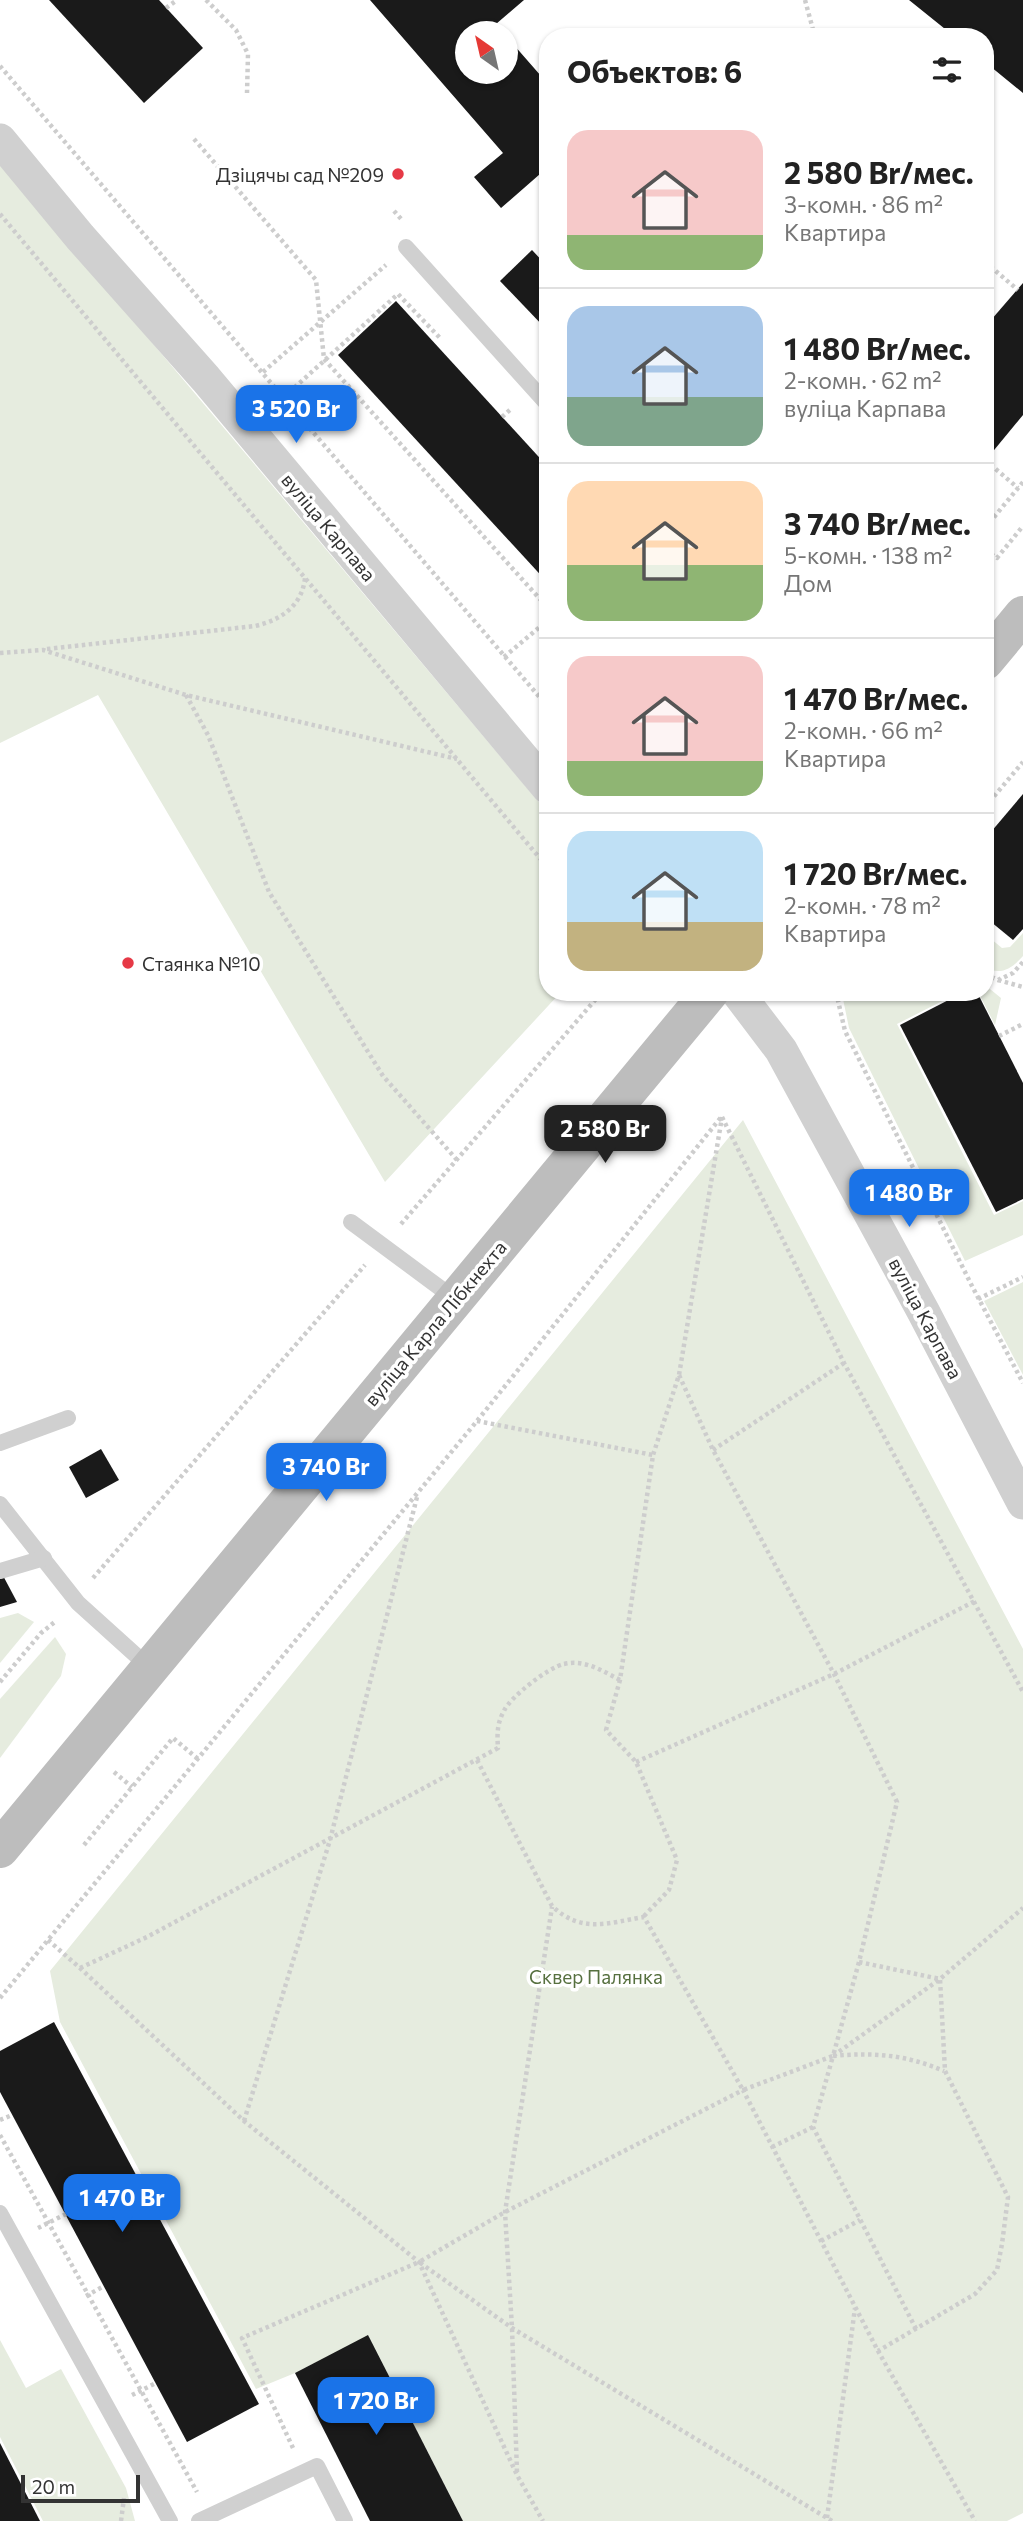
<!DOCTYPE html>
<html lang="ru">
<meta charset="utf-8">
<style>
:root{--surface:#fff;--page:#f2f2f2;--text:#222;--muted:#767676;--line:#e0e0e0;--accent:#1a73e8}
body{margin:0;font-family:Commissioner,sans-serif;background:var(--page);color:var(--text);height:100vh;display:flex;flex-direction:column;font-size:26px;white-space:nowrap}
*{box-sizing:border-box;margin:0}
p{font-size:23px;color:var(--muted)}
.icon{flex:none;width:38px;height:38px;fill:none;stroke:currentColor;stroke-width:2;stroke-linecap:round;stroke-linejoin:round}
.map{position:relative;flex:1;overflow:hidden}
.side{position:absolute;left:539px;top:28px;width:455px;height:973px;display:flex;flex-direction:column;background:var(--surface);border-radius:28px;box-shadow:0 2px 5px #0004}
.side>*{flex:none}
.needle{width:46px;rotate:326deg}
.tools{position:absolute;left:455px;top:21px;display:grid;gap:14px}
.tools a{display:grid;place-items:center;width:63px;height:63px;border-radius:50%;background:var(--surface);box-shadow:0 2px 5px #0004;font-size:35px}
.scale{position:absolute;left:21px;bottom:18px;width:119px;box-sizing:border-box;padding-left:7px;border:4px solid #333;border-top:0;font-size:19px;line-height:24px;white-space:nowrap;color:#333;-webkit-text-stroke:5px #fff;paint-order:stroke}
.price{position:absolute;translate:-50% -60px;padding:0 16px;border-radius:14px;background:var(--accent);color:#fff;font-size:23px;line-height:46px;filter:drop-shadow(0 2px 4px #0008)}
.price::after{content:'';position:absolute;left:50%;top:42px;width:21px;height:16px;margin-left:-10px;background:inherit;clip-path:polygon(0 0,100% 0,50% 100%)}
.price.on{background:#222;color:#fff}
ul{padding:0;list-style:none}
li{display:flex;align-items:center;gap:21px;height:175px;padding:0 28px}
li+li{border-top:2px solid var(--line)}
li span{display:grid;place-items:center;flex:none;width:196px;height:140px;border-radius:21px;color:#555}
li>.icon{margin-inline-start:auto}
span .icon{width:84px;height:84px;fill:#fffc;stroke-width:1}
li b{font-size:30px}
h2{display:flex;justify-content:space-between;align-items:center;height:84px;padding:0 28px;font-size:30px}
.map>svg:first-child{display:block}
</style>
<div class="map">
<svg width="1023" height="2521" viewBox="0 0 1023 2521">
<rect width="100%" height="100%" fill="#fff"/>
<g fill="#e6ecdf">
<polygon points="0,162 548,813 548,992 561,992 385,1182 98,695 0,743"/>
<path d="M1023,933V956C1011,969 1002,975 985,968V934L1002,948L1010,947Z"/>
<polygon points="985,985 1001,998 995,1025 978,992 985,992"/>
<polygon points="847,992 960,992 897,1024 994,1215 1023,1201 1023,1235 965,1261 849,1028 843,999"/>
<polygon points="743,1120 1023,1649 1023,2513 1007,2521 463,2521 368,2336 295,2373 256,2389 60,2022 50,1971"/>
<polygon points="1023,1282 1023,1375 984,1301"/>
<polygon points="18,1613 34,1622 0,1663 0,1618"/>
<polygon points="55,1637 66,1654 61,1676 0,1758 0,1699"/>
<polygon points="0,2340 26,2388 61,2369 126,2488 135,2521 43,2521 0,2437"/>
</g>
<g fill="#1a1a1a">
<polygon points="49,0 159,0 203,48 144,103"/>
<polygon points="370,0 524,0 496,24 504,33 467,33 467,72 506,72 506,36 548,84 548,167 501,208 474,177 503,153"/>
<polygon points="909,0 1023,0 1023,93 985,62 985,37 955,37"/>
<polygon points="532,250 548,267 548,326 545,328 500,281"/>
<polygon points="1023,283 1023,415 990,455 985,450 985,327"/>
<polygon points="396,301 548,467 548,583 338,355"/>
<polygon points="1023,794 1023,929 1013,940 985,917 985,839"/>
<polygon points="964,992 977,992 1023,1083 1023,1199 996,1212 900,1025"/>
<polygon points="101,1449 119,1480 86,1498 69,1467"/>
<polygon points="0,1570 17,1602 0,1607"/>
<polygon points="54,2022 259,2404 187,2442 0,2092 0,2051"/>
<polygon points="368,2335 463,2521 370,2521 295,2373"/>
<polygon points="0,2443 40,2521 0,2521"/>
</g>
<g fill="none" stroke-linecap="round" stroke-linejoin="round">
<g stroke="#cdcdcd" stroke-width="4.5" stroke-dasharray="3.5 3.5" stroke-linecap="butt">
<polyline points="206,0 236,30 248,54 247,93"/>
<polyline points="805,0 815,37"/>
<polyline points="166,8 177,0"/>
<polyline points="0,66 548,707"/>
<polyline points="194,139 316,280 324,359 548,608"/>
<polyline points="394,211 402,220"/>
<polyline points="0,214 548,868"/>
<polyline points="985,262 1018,290"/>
<polyline points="263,372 386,265"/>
<polyline points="284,397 398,294 441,339"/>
<polyline points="502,417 512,408"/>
<polyline points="985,460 1018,488"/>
<polyline points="985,528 1023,482"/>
<polyline points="985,550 997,558 1023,526"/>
<path d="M47,649L255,626C281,620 302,606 305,578"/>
<polyline points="0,653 43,650 186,695 457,759"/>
<polyline points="504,657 548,620"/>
<polyline points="186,695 208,735 269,892 383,1076 457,1160"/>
<polyline points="985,807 1023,762"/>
<polyline points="985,974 998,980 1013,973 1023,962"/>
<polyline points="998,980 1023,987"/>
<polyline points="836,992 845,1031 972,1286 1023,1383"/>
<polyline points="999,1036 1023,1024"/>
<polyline points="722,1117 844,1363 1023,1692"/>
<polyline points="401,1224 602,992"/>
<polyline points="978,1299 1023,1277"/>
<polyline points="477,1421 653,1455"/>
<polyline points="713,1450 844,1363"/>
<polyline points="93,1578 365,1265"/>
<polyline points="0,1682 41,1633 56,1621"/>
<path d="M477,1760L552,1906C582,1934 607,1923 644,1917L743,2090L833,2056L859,1962L897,1802L834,1674L713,1450L679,1375"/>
<polyline points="636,1762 834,1674 975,1601"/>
<polyline points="114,1772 132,1787"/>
<polyline points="84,1845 173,1738 198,1759"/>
<polyline points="644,1916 669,1890 677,1860 636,1762 606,1730 620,1680 653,1455 679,1375 722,1117"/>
<polyline points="48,1940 80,1968 244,2121 419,2262 517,2475 543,2521"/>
<polyline points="859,1962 940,1979 945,2071 1008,2197 1002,2244 997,2270 975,2294 878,2351"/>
<path d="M80,1968L147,1937L498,1748C497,1734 497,1723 504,1711C510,1697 549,1667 564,1664C584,1659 603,1671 620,1680"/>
<polyline points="0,1998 477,1421 722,1116"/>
<path d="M833,2056C874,2052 907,2055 944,2071"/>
<polyline points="0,2120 12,2115"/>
<polyline points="244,2121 330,1840 417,1497"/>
<polyline points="0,2135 197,2492"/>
<polyline points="772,2147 813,2127"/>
<polyline points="38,2228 66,2214"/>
<polyline points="821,2241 860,2220"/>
<polyline points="86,2296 104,2286"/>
<polyline points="916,2329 813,2127 833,2056 940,1979 1023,1908"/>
<polyline points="132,2395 156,2383"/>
<polyline points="293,2448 242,2338 419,2262"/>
<polyline points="517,2472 512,2328 505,2212 552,1907"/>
<polyline points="827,2518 855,2308"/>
<polyline points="121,2521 124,2498"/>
<polyline points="832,2521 512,2328 419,2262 505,2212 743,2090 878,2351 975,2521"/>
</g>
<g stroke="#d0d0d0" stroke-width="16">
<polyline points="406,247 548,405"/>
<polyline points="351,1222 455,1299"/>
<polyline points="0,1443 68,1418"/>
<polyline points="0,1504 78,1603 150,1668"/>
<polyline points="0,1571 44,1558"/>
<polyline points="0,2213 170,2521"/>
<polyline points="199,2521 317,2466 345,2521"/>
</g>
<g stroke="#d0d0d0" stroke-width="33">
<polyline points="0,140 80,237 206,379 548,788"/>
<polyline points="737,992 781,1050 923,1311 1023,1503"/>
</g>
<g stroke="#bdbdbd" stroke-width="38">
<polyline points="985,661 1023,615"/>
<polyline points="0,1849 710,992"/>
</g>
</g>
<g fill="#e63946" stroke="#fff" stroke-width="2.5">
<circle cx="398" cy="174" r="7"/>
<circle cx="128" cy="963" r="7"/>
</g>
<g text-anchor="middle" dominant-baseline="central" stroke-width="7" stroke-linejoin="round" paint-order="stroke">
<g font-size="19" fill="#333" stroke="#fff" text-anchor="end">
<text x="384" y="174">Дзіцячы сад №209</text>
<text x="142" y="963" text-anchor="start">Стаянка №10</text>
</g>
<g font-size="19" fill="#333" stroke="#fff">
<text transform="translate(329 527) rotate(50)">вуліца Карпава</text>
<text transform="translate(926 1318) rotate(62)">вуліца Карпава</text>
<text transform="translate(435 1323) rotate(-50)">вуліца Карла Лібкнехта</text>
</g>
<g font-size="19" fill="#56703f" stroke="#fff">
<text x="596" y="1976">Сквер Палянка</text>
</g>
</g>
</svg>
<div class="tools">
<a><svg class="needle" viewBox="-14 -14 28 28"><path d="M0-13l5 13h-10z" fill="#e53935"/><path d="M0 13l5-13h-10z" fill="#767676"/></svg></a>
</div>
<div class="scale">20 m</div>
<b class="price" style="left:296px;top:445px">3 520 Br</b>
<b class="price on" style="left:605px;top:1165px">2 580 Br</b>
<b class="price" style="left:909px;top:1229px">1 480 Br</b>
<b class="price" style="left:326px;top:1503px">3 740 Br</b>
<b class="price" style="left:122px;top:2234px">1 470 Br</b>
<b class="price" style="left:376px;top:2437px">1 720 Br</b>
<section class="side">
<h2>Объектов: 6<svg class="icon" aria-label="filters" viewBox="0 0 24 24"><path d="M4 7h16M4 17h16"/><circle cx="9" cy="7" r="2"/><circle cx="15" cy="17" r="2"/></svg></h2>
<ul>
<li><span style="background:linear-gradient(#f6c9c9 75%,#8fb573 0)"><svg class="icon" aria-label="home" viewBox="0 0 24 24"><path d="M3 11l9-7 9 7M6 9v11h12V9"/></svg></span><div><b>2 580 Br/мес.</b><p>3-комн. · 86 m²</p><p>Квартира</p></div></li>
<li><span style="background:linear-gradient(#a9c7e8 65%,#7fa58c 0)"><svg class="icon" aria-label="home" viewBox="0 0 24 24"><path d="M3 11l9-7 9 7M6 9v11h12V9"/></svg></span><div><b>1 480 Br/мес.</b><p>2-комн. · 62 m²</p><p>вуліца Карпава</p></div></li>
<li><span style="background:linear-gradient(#ffd9b3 60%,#8fb573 0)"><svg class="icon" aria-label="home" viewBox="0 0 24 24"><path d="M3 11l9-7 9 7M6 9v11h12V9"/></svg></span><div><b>3 740 Br/мес.</b><p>5-комн. · 138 m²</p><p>Дом</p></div></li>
<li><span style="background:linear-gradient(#f6c9c9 75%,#8fb573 0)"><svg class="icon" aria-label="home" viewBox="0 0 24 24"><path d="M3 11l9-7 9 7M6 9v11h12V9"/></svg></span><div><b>1 470 Br/мес.</b><p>2-комн. · 66 m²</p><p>Квартира</p></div></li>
<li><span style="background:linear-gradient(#bfe0f5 65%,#c2b280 0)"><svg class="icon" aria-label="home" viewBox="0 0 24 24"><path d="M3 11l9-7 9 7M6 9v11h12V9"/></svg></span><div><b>1 720 Br/мес.</b><p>2-комн. · 78 m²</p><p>Квартира</p></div></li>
</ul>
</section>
</div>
